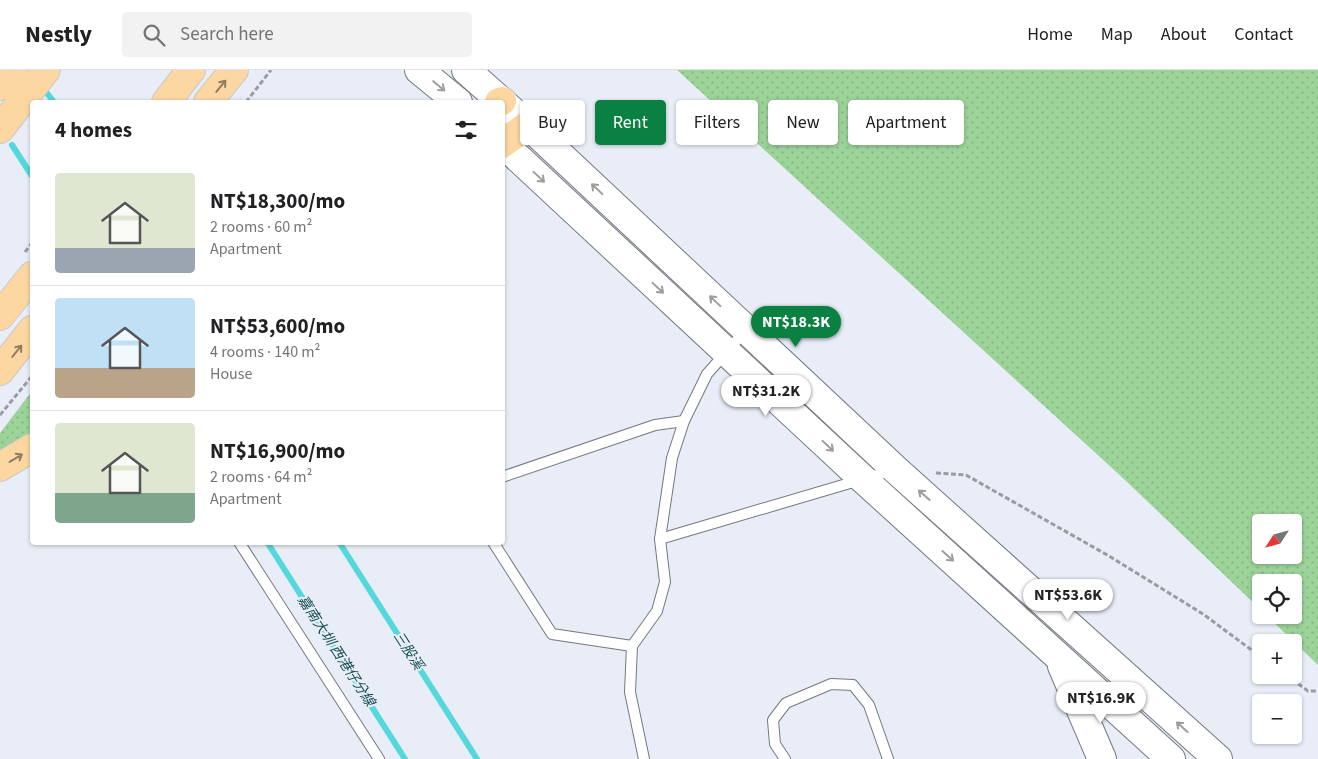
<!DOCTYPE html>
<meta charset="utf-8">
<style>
:root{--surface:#fff;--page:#f2f2f2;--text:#202124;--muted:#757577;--line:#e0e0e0;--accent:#0b8043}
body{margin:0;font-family:"Source Sans 3","Noto Sans TC",sans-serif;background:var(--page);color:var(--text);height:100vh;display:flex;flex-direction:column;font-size:19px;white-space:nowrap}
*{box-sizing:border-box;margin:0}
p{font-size:16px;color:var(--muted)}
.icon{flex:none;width:28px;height:28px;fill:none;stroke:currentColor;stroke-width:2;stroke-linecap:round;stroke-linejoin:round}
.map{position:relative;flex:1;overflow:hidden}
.details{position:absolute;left:30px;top:30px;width:475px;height:445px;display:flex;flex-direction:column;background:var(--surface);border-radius:5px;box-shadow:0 1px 4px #0004}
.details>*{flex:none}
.hud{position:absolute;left:520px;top:30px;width:475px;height:45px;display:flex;gap:10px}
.needle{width:32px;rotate:234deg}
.tools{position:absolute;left:1252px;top:444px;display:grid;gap:10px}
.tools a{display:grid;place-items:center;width:50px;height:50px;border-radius:5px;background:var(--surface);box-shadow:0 1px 4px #0004;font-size:25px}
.price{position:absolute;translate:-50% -42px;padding:0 11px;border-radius:18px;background:#fff;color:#222;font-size:16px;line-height:32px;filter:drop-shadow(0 1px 2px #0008)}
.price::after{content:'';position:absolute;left:50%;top:30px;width:15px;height:11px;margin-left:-8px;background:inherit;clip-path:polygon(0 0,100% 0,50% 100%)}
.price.on{background:var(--accent);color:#fff}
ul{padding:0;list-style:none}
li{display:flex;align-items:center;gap:15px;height:125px;padding:0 25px}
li+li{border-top:1px solid var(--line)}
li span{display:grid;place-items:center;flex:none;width:140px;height:100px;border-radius:5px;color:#555}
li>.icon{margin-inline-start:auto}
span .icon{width:60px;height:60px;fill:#fffc;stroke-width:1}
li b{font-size:21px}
h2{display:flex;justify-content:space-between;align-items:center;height:60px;padding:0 25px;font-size:21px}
.chip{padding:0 18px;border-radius:5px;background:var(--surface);box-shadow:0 1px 4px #0004;font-size:18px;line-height:45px}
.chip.on{background:var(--accent);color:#fff}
header{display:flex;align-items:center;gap:30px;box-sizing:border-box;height:70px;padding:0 25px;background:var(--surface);border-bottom:1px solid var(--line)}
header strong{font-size:24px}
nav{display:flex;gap:28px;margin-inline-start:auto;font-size:18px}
.search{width:350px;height:45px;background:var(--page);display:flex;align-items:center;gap:12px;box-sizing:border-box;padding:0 18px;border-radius:5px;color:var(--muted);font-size:19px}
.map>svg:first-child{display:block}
</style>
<header>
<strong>Nestly</strong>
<div class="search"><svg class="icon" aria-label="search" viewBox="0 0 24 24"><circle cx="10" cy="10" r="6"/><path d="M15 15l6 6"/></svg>Search here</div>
<nav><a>Home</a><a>Map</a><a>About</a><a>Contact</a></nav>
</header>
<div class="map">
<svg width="1318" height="689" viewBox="0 0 1318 689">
<defs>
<pattern id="grass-dots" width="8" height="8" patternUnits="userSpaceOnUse" patternTransform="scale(1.25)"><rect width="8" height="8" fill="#9cd399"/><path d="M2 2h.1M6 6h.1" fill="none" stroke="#85b483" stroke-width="1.8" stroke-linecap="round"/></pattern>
</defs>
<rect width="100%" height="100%" fill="#e8edf7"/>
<g fill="url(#grass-dots)" fill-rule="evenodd">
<path d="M677,0H1318V595L1266,545H1294V512H1261V540L1124,409ZM1261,452H1294V485H1261Z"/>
<polygon points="32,321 32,365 0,385 0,363"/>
</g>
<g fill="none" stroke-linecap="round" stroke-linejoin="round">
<g stroke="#55d8dc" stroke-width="6">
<polyline points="42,17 54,32"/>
<polyline points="12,75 32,106"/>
<polyline points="267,472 405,689"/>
<polyline points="339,472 477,689"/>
</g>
<g stroke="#747881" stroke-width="12">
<g id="lane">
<polyline points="502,407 655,355 684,351"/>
<polyline points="660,469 894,400"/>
<polyline points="239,472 379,689"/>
<polyline points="493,472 552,564 632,576"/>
<polyline points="644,689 630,622 632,576 657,541 665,512 660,469 672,388 684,351 707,304 745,261"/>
<polyline points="785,689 775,674 773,650 786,633 831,614 853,615 869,635 888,689"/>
</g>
</g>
<g stroke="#747881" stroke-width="30">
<g id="secondary">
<polyline points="419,0 458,32"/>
<polyline points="466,0 528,55 896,400 1218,689"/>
<polyline points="502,73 864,410 1171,689"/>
<polyline points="1062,596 1102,689"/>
</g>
</g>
<g stroke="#cacaca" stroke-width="30">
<g id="primary">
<polyline points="0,16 13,0"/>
<polyline points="166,32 191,0"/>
<polyline points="208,32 234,0"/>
<polyline points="499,32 502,31"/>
<polyline points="0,59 46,0"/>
<polyline points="502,74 528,55"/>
<polyline points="0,246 32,206"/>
<polyline points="0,301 32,260"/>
<polyline points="0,397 32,378"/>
</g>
</g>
<g stroke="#989ca3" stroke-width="3" stroke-dasharray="5 2.5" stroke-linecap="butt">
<polyline points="246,32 271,0"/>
<polyline points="25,182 32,173"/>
<polyline points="0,345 32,306"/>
<polyline points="936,403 966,405 1109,486 1203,544 1261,587"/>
<polyline points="1286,605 1308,621 1318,621"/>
</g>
<use href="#lane" stroke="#fff" stroke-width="10"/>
<use href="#secondary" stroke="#fff" stroke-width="28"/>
<use href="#primary" stroke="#fdd7a1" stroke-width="28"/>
</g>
<defs><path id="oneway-shaft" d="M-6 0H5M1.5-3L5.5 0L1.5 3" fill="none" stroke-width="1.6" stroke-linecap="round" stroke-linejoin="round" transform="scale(1.25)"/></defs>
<g stroke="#917c60">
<use href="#oneway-shaft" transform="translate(221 16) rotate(-51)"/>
<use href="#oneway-shaft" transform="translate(17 281) rotate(-51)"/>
<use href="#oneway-shaft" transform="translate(16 388) rotate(-31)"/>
</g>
<g stroke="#9e9e9f">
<use href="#oneway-shaft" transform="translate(439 16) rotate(40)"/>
<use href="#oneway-shaft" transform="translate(539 107) rotate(43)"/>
<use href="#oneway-shaft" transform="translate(597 119) rotate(-137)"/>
<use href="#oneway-shaft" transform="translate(658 218) rotate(43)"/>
<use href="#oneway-shaft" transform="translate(715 231) rotate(-137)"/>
<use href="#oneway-shaft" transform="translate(828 376) rotate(43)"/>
<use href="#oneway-shaft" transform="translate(924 425) rotate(-138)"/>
<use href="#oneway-shaft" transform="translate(948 486) rotate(42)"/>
<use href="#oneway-shaft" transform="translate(1182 657) rotate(-138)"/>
</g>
<g text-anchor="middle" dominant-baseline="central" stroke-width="4" stroke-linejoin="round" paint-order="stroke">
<g font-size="14" font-style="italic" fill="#124c4e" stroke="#e8edf7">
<text transform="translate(336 581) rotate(57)">嘉南大圳 西港仔分線</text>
<text transform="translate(408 581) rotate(57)">三股溪</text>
</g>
</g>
</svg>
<div class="tools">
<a><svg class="needle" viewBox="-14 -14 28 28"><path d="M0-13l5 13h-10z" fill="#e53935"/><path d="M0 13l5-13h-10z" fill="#757577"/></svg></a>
<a><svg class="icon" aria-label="locate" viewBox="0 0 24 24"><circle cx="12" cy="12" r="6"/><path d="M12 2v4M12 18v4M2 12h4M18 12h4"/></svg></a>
<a>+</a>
<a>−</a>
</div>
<b class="price on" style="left:796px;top:278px">NT$18.3K</b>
<b class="price" style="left:766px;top:347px">NT$31.2K</b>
<b class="price" style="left:1068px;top:551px">NT$53.6K</b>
<b class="price" style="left:1101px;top:654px">NT$16.9K</b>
<div class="hud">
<a class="chip">Buy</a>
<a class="chip on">Rent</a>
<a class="chip">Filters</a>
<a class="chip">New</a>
<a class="chip">Apartment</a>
</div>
<section class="details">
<h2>4 homes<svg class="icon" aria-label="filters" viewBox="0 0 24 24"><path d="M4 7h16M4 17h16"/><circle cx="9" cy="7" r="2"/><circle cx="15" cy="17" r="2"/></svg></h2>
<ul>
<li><span style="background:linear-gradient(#dfe7d0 75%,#9aa5b1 0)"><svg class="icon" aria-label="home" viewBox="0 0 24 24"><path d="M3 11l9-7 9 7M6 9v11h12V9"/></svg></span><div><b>NT$18,300/mo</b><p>2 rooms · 60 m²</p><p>Apartment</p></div></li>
<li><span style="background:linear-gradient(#bfe0f5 70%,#b9a48a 0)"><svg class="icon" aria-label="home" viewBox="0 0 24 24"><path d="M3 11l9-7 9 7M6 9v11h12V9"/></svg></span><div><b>NT$53,600/mo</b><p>4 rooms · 140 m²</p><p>House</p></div></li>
<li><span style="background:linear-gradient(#dfe7d0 70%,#7fa58c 0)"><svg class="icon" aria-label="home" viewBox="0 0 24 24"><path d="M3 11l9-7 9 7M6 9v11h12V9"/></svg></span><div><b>NT$16,900/mo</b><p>2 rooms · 64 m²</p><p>Apartment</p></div></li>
</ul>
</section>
</div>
